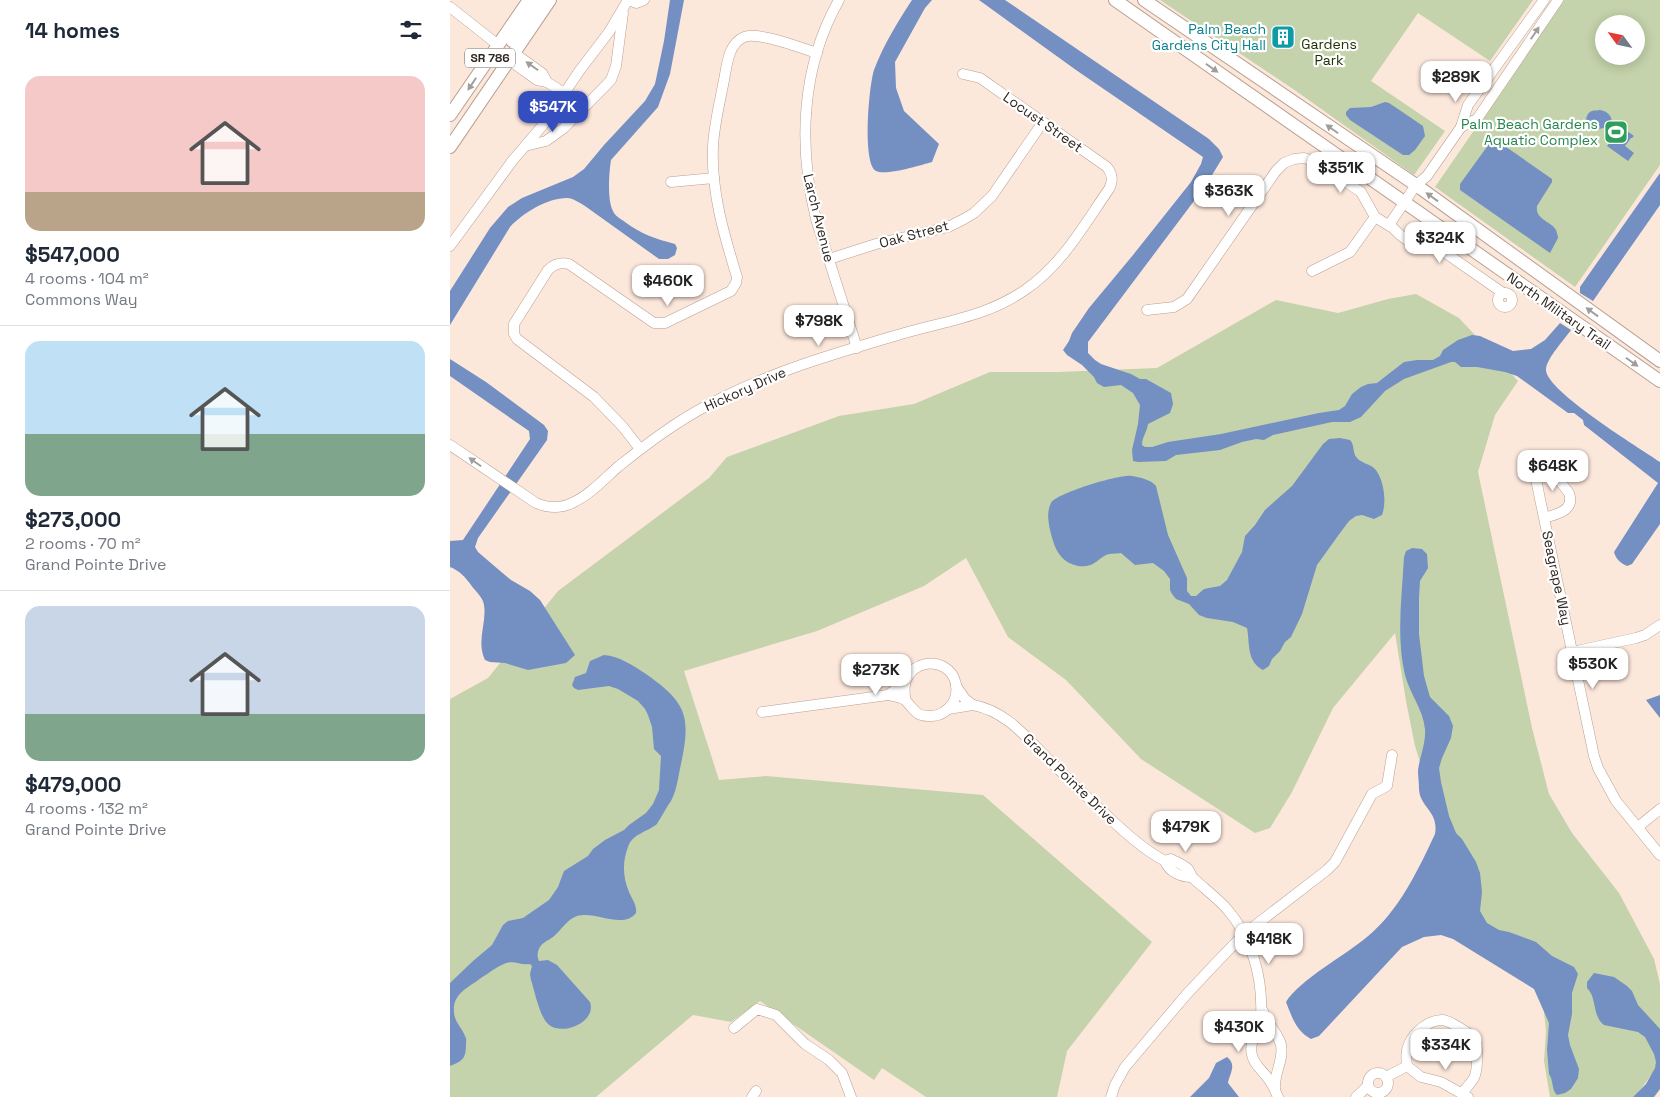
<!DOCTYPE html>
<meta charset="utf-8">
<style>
:root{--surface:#fff;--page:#f2f2f3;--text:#1f2937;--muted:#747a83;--line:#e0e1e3;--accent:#344ec0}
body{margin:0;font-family:"Space Grotesk",sans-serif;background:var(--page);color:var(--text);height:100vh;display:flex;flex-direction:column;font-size:19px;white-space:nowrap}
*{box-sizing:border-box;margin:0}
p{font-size:16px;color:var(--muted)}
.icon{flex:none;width:28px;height:28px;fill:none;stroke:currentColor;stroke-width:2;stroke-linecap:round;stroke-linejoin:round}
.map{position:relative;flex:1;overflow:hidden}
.drawer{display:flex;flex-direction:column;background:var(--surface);width:450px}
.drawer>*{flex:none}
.needle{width:32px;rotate:303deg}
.tools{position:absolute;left:1145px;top:15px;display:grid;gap:10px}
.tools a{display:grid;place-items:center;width:50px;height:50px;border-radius:50%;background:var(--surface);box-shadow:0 2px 12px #0003;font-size:25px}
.price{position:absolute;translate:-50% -42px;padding:0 11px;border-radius:10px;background:#fff;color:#222;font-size:16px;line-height:32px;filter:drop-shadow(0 1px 2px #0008)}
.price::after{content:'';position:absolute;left:50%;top:30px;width:15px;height:11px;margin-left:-8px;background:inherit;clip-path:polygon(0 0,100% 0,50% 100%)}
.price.on{background:var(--accent);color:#fff}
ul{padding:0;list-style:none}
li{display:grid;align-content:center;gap:10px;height:265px;padding:0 25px}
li+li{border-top:1px solid var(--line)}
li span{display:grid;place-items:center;height:155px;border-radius:15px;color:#555}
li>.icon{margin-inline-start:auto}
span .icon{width:90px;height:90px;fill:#fffc;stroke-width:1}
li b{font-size:21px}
h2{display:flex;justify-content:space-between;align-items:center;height:60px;padding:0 25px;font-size:21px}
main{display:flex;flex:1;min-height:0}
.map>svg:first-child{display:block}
</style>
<main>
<section class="drawer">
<h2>14 homes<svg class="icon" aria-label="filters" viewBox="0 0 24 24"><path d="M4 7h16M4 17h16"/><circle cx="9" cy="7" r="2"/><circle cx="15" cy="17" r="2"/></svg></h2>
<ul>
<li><span style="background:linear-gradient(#f6c9c9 75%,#b9a48a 0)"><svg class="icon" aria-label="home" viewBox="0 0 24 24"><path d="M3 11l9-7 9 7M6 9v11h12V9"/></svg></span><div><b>$547,000</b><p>4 rooms · 104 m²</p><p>Commons Way</p></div></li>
<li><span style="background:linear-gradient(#bfe0f5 60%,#7fa58c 0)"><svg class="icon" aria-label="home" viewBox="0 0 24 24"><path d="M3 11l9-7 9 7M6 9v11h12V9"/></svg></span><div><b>$273,000</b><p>2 rooms · 70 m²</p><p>Grand Pointe Drive</p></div></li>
<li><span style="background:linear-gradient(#c9d6e8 70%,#7fa58c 0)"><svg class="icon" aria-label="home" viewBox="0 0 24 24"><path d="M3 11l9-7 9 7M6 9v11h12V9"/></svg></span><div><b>$479,000</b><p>4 rooms · 132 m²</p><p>Grand Pointe Drive</p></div></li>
</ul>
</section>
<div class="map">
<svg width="1210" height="1097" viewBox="0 0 1210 1097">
<rect width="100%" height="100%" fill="#fce7db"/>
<g fill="#c4d3ab" fill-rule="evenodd">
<polygon points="710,0 1083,0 1040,61 968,13 921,81 995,131 964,175 846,91"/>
<path d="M1114,0H1210V165L1125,287L985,187ZM1154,24H1186V56H1154Z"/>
<polygon points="966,294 1009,318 1068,381 1045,415 1028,472 1082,728 1099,794 1122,833 1169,893 1204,959 1210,984 1210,1063 1185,1097 1100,1097 1094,1061 1096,1031 1090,973 1016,907 965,746 956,701 945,633 883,708 842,792 820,828 805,833 691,759 616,680 558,637 516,558 474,586 367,631 234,671 269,780 316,776 533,795 702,942 617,1051 607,1097 476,1097 432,1068 424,1080 310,1001 281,1022 243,1015 146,1097 0,1097 0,699 38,678 108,591 259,478 277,457 389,416 464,404 540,372 608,372 707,368 826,300 888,313 938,299"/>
</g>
<g fill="#748fc2">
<path d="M220,0H234L220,74L208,107L161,160C159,173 157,200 163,211C165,216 171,219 175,222C191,234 206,239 225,244L227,248L225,255L218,259H209L135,206C130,203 123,198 117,198C97,198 73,213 60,227L0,325V291L40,228L58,207L72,198L123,177L134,169L154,145L195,101L205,84L214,41Z"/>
<path d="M462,0H482L475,8L445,62L446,88L454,111L489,144L482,162C471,165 436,176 426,171C412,163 419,85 424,70C434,44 447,23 462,0Z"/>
<path d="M529,0H555L759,139L769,149L773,157L756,185L638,342V353L645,360L651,364L681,374L690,379H696L721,393L723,404L720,413L698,424C697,432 692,437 692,445L695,447H702L718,442L771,434L869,413L889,410L895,406L902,394L911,387L918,384L927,383L954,362L967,360H983L990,356L993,350L1008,340L1022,335L1030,336L1063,351L1081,349L1095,340L1110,323L1121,330C1114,340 1097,358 1096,369C1094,390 1190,448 1210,462V524L1182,564L1177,566C1170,563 1166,559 1164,552L1208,483L1134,425L1133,420L1124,413H1118L1067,376L1055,372L1027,367H1011L1005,362H1001L954,379L935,391L911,417L900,422H882L823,435L814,440L806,439L792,442L770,450L726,455L716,461L688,462L683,461L682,450L688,424L690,405L683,393L671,385L654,387L647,383L644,377L632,365L617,355L613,350L619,341L622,333L639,308L683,255L741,182L751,164L753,157L626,70Z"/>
<polygon points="935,102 939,103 973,126 975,136 965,150 959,155 953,155 900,120 896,115 896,112 900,108 921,107"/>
<path d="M1149,110C1162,111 1169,126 1149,129C1146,129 1145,131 1141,130C1133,128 1135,113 1142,111C1144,110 1147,111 1149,110Z"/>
<polygon points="1170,126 1184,136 1182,138 1181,138 1175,146 1184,153 1178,161 1157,146 1169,130 1168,128"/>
<path d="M1044,141L1049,142L1102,179V182L1087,206C1085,220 1101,221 1106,230C1107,233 1108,236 1108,238L1100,253L1010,190V184L1039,144Z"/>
<polygon points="1210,173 1210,205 1143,301 1130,293 1130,287"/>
<path d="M0,359L36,382L94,425L98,431L97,440L28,538L25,547L28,552L49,570L61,580L80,591L90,600L125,655L116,663L78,670L55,663L40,662L35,660C26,641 37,623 34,605C33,597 25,591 21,585C15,577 10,571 0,567V541L13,540L80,439L79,431L0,376Z"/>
<path d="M890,438L900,440C905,445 902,453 907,458C911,463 920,464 924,468C934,478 937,502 932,515L924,519L912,515L906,516L899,521L890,533L867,565L852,614L841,637L835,642L830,651L822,659L819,666L813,670C796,661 800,643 797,628L783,622L757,618L749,615L739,604L726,599L722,594L720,590V579L714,571L703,563L685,565L671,553C666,554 660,553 656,555C645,561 643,568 628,566C614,563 607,554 603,541C600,530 595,514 601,503C607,493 670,474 682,476C689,477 702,480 706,486L718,535L737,578V591L741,596H746L754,589L770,586L777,580L792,552L795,536L805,525L815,510L842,486L873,444L879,439Z"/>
<path d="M962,548L972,549L977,554L978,568L970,581L969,598V634L974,676L980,697L999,716L1003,726L1001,738L992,758L989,768L991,782L999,816L1006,833L1012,839L1026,862L1030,873L1032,892L1030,911L1037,923L1049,930L1059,932L1086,942L1102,956L1124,967L1128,974L1122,993V1014L1118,1035L1120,1045L1129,1069L1128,1078L1121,1089L1115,1093L1107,1095C1101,1089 1104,1081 1099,1074L1097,1050L1099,1023L1084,989L1003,939L991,935L974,937L952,947L869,1036L861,1039C846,1031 842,1017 836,1002C848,981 897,954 917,937C949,911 968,870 985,834C989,811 970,808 969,789C969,783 968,776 968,770C970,756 976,743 975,729C973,709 960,694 955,675C946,637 952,596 954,557L956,551Z"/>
<path d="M154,655C169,656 184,666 196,674C237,703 241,716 231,764C228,777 227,790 221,801C218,805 209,821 207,824C197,832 182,834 178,847C172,862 173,878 179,892C182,899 187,905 186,913C175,928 149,914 134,915C119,915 113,929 103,937C99,940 93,942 90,947C87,952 87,956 89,961L98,960L107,965L140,1002C147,1022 112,1037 98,1024C89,1015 85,992 81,980L80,974L82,966L80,964C70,966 64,959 54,964C46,967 39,973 31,978C19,987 2,994 4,1012C4,1021 12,1028 15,1036C17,1040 16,1040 16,1044C16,1058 13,1061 0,1066V983L23,961L42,945L53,925L58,921L73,918L99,900L108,887L114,871L138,856L143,849L155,840L174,830L179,825L196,813L203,804L209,790L211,756L204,749L202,727L198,715L195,709L188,701L168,689L159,686L128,690L124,688L122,685L125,677L136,673L140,661Z"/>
<polygon points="1210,695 1210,718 1196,700"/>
<path d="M1144,973L1164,977L1177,986L1182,991L1188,1005L1210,1029V1089L1204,1097H1183L1196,1084L1205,1068L1206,1062L1204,1054L1195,1037L1188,1032L1154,1025C1142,1016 1147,997 1137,988V982Z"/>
<path d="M777,1057C787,1065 780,1073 778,1083L789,1097H740L759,1078L766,1063Z"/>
</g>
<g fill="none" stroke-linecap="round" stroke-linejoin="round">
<g stroke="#b9a092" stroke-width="11">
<g id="minor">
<polyline points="179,0 186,3 194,0"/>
<path d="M389,0C351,67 348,146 366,219L407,348"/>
<polyline points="0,7 48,45"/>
<polyline points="64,53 92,73 97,82"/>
<polyline points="59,60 87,80 97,82 114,93"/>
<polyline points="1011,127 1027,119 1108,0"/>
<polyline points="75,146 96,141 114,128 161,80 166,66 173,13"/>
<polyline points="221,182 264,178"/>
<polyline points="939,225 966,185 977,176 1011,127 1018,105 1094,0"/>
<polyline points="0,246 63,160 93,125 130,70 159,32 178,0"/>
<polyline points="379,259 426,244 498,227 514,219 524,213 542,196 593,122"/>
<polyline points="862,271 900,252 925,217"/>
<circle cx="1055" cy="300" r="7"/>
<polyline points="697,310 724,307 737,299 826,171 834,163 844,159 854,158 864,161 911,192 925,217 943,228 950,235 957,240 968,242 978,242 987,247 1053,293"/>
<path d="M0,445L86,503C98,508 110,509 122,503C140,495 155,478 169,466C198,443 227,421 260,404C320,372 386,353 451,334C495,321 536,317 575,290C612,265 634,225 659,189C663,181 663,175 657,167L530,78L513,74"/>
<path d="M190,449L173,427L144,397L67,339L64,334V324L98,270C104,264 111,262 119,264L204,323H215L281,291L286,283L287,277C274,235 261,191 263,147C264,124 270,102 274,80C277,65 278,44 294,37C308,31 351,48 367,53"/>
<path d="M1094,518C1107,514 1125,511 1119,493L1095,462L1088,459L1083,464L1090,499L1144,756L1148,768L1166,801L1210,855"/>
<polyline points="1122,652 1186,638 1195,635 1210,625"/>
<path d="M454,683L438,695C444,696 452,697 456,701C465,710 466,717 481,716C490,716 498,710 503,703C506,697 507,690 506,684C499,651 445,659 456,701"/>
<path d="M523,705C556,711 576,737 599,760C621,782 643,803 666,824C681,838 696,851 715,861C719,872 731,877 742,877"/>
<polyline points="498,709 523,705 515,699 506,686"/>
<polyline points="312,712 438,695"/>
<polyline points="1188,827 1210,809"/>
<path d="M715,861L721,859C726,862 734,865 738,869C740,872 741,876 744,879C755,889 767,898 777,909C802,938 813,978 811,1016C811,1030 798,1040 802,1055C804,1065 812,1070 817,1077C822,1083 825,1090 828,1097"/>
<path d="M813,1011C816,1024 828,1032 831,1045C834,1060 824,1073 825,1088"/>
<polyline points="284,1028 307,1009 326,1015 355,1044 379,1060 392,1073 401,1097"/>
<circle cx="928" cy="1083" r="10"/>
<polyline points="936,1077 957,1066"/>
<path d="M1012,1093C1016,1088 1021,1083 1024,1078C1027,1072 1027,1065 1027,1059C1028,1040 1026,1037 1010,1028C1005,1025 999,1021 993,1020C980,1019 964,1032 959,1044C956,1051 956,1059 957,1066L971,1077L991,1082L1018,1097"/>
<polyline points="302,1097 306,1091"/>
<polyline points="661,1097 665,1085 675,1067 736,995 765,964 794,934 877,870 885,862 922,794 937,786 942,755"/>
<polyline points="906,1097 918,1086"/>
</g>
</g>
<g stroke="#b9a092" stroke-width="14">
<g id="major">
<polyline points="665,0 1210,381"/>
<polyline points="694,0 966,185 1210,361"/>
<polyline points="62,41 90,0"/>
<polyline points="0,115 79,0"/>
<polyline points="0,147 100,0"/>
</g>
</g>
<use href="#minor" stroke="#fff" stroke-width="10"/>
<use href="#major" stroke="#fff" stroke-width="12"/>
</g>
<defs><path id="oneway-solid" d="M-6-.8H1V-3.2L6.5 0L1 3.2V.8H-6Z" transform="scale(1.25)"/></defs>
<g fill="#a19d9b">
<use href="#oneway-solid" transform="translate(1085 33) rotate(-56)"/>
<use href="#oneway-solid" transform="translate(82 66) rotate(-145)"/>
<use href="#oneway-solid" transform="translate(762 68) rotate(35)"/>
<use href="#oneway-solid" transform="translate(22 84) rotate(124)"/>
<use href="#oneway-solid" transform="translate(882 129) rotate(-145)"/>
<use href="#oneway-solid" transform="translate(982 197) rotate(-144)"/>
<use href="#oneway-solid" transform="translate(1142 312) rotate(-144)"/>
<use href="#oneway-solid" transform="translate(1182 362) rotate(35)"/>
<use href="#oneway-solid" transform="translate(25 462) rotate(-145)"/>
</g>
<defs>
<g id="building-square" transform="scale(1.25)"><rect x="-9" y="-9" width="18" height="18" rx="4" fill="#0f9aa8" stroke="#fff"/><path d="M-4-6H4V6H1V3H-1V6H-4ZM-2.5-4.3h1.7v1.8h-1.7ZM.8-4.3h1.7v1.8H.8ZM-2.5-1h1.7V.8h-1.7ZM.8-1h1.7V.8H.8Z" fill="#fff"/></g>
<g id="stadium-square" transform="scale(1.25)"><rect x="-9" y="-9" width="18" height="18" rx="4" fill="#2e9e5b" stroke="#fff"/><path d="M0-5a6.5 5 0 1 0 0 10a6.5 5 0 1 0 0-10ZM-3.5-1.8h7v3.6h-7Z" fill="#fff"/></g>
</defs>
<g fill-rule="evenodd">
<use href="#building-square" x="833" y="37"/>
<use href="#stadium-square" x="1166" y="132"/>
</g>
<g text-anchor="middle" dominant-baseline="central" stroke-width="4.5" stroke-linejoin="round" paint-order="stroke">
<rect fill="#fff" stroke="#6d6763" stroke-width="1" x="15" y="48.5" width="50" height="19" rx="4"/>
<g font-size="12" font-weight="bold" fill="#2f2620">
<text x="40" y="58">SR 786</text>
</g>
<g font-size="14" fill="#0d838f" stroke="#fff" text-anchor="end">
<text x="816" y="29">Palm Beach<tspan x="816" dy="16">Gardens City Hall</tspan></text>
</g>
<g font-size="14" fill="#243104" stroke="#fff">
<text x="879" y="44">Gardens<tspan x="879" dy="16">Park</tspan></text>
</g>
<g font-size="14" fill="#2f2620" stroke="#fff">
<text transform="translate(593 122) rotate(35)">Locust Street</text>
<text transform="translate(369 218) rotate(76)">Larch Avenue</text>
<text transform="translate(464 234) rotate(-15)">Oak Street</text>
<text transform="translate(1109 311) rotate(35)">North Military Trail</text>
<text transform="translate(295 389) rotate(-24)">Hickory Drive</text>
<text transform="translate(1107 578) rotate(78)">Seagrape Way</text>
<text transform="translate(620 779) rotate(44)">Grand Pointe Drive</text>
</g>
<g font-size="14" fill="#27864d" stroke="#fff" text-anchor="end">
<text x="1148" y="124">Palm Beach Gardens<tspan x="1148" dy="16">Aquatic Complex</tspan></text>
</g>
</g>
</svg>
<div class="tools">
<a><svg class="needle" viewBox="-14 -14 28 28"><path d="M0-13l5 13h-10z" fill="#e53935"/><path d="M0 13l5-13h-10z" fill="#747a83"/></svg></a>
</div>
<b class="price" style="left:1006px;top:103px">$289K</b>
<b class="price on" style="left:103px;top:133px">$547K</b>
<b class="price" style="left:891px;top:194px">$351K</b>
<b class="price" style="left:779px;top:217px">$363K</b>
<b class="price" style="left:990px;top:264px">$324K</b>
<b class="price" style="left:218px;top:307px">$460K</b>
<b class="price" style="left:369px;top:347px">$798K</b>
<b class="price" style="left:1103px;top:492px">$648K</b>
<b class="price" style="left:1143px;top:690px">$530K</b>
<b class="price" style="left:426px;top:696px">$273K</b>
<b class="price" style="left:736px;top:853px">$479K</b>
<b class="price" style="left:819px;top:965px">$418K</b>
<b class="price" style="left:789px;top:1053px">$430K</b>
<b class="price" style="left:996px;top:1071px">$334K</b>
</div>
</main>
